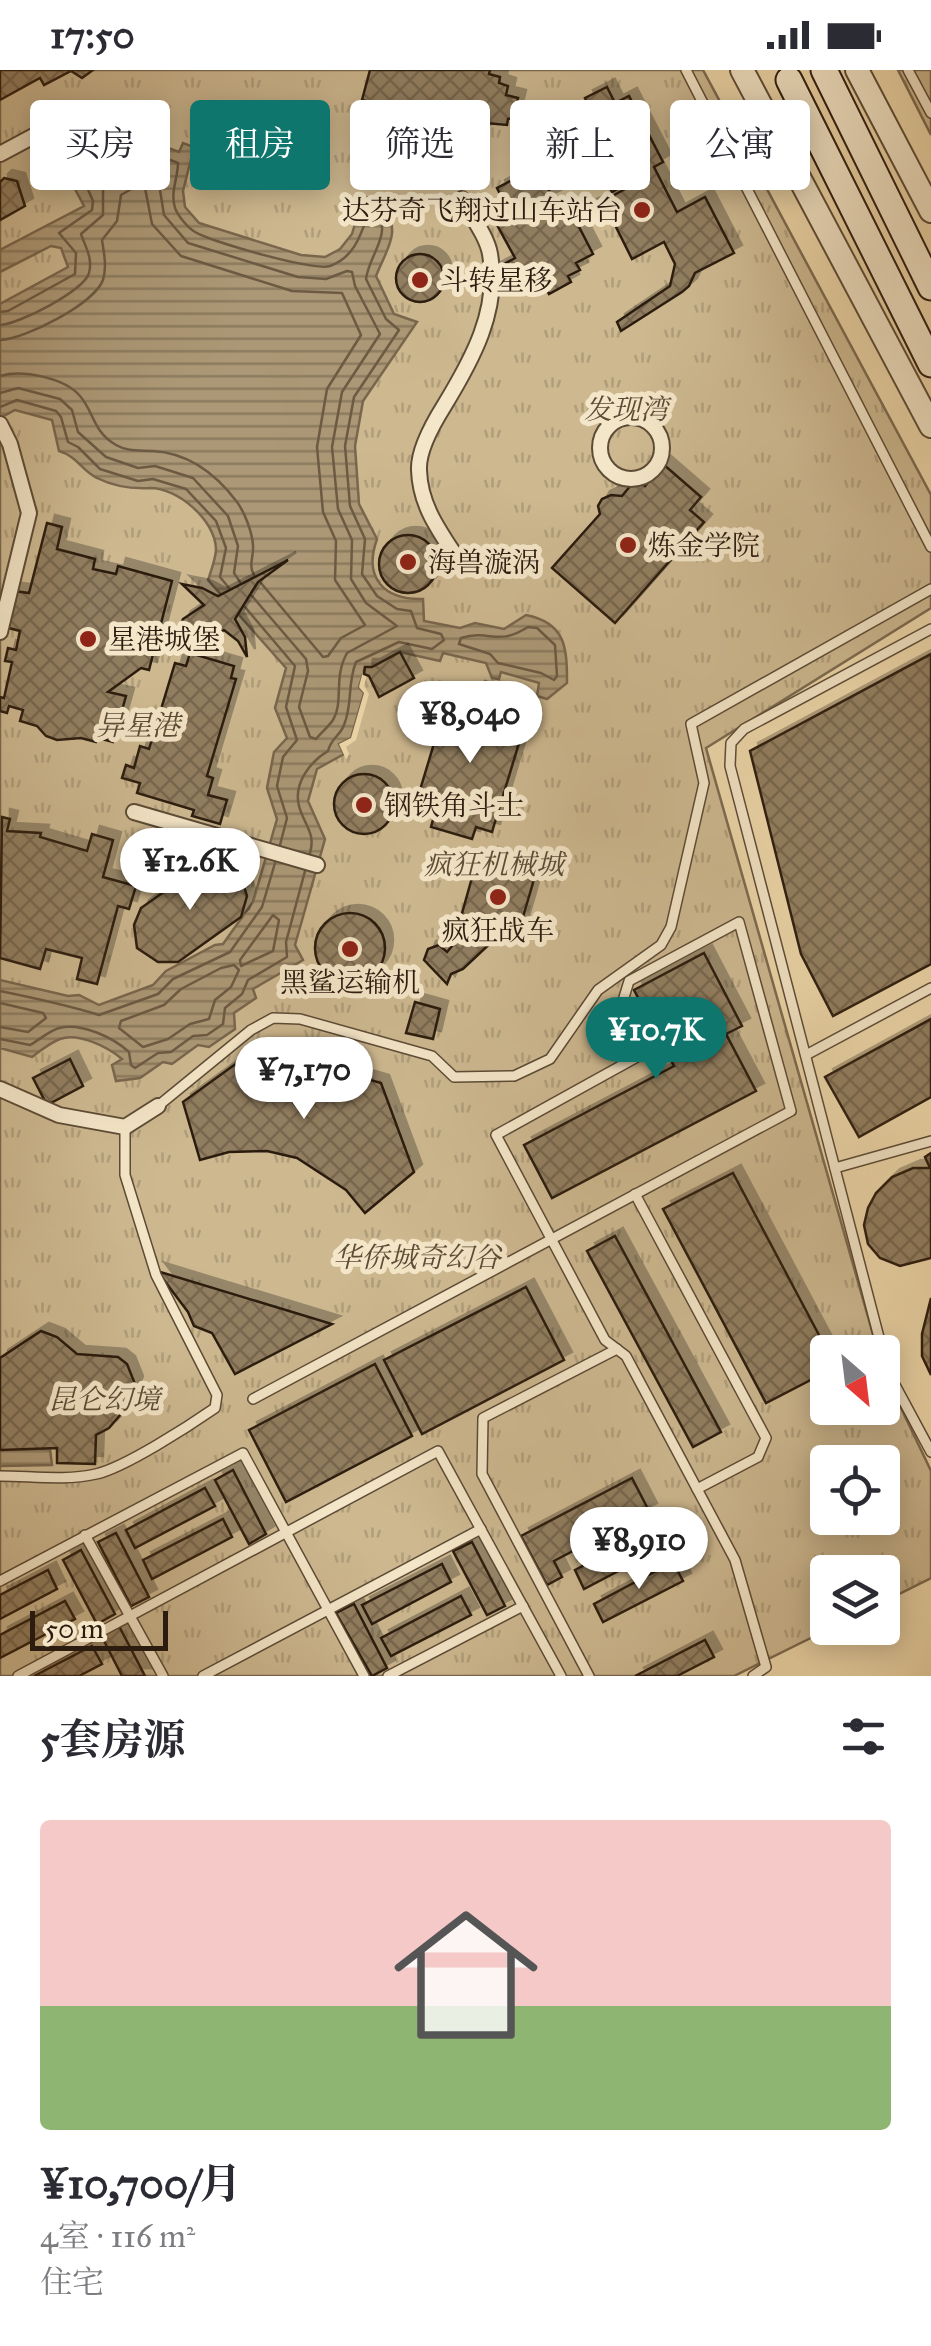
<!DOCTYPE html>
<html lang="zh">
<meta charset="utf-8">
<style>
:root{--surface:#fff;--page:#f2f2f3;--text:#2b2b33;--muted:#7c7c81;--line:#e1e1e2;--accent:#0f766e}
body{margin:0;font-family:"IM FELL Great Primer","Noto Serif SC",serif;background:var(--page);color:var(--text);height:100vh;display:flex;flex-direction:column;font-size:38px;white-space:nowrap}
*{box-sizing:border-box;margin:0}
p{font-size:32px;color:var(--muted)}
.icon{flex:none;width:55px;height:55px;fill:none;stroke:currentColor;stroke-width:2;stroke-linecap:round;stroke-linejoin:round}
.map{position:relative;height:1606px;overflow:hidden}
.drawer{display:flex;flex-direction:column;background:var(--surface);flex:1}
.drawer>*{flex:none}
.hud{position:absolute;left:30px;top:30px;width:872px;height:90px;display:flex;gap:20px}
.needle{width:65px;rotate:152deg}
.fabs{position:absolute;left:810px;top:1265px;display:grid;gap:20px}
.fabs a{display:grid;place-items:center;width:90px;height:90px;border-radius:10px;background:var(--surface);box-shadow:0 5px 25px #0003;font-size:50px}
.scale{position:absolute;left:30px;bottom:25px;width:138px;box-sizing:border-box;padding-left:10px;border:5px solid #2c1c10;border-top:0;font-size:28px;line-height:35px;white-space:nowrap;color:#2c1c10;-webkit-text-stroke:8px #f4e6c8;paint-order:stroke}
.price{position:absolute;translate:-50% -85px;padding:0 22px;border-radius:35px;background:#fff;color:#222;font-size:32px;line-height:65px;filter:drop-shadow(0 2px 5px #0008)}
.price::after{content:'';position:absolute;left:50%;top:60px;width:30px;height:22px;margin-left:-15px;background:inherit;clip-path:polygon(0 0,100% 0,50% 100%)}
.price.current{background:var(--accent);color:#fff}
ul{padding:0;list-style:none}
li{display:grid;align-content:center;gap:20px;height:530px;padding:0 40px}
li+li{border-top:2px solid var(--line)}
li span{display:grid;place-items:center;height:310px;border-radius:10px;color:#555}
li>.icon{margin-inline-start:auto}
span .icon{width:180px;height:180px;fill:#fffc;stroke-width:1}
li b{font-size:42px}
h2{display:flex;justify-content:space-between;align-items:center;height:120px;padding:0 40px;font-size:42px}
.chip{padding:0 35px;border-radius:10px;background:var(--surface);box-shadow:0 5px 25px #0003;font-size:35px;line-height:90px}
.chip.current{background:var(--accent);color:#fff}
.status{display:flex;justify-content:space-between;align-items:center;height:70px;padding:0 50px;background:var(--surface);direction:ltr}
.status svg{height:28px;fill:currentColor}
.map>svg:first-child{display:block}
</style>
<div class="status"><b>17:50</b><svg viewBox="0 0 49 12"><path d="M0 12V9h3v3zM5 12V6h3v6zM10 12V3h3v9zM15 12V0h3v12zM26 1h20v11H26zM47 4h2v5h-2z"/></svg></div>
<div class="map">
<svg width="931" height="1606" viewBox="0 0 931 1606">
<defs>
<pattern id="park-tufts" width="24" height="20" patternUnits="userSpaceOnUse" patternTransform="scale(2.5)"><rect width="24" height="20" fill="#cdb890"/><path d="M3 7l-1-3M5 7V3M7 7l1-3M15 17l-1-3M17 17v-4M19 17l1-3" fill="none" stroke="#b09e7b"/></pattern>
<pattern id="water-rules" width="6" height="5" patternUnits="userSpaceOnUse" patternTransform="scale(2.5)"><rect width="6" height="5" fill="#ac9876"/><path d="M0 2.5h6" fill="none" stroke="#8c7b5f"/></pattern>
<pattern id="building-cross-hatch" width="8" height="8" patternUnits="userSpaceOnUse" patternTransform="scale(2.5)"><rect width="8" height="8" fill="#917e60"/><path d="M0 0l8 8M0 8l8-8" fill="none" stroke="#77664e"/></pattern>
<filter id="shadow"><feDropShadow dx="8" dy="-8" stdDeviation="0" flood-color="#0004"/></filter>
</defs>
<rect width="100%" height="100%" fill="#eed8aa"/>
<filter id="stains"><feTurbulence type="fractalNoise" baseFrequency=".002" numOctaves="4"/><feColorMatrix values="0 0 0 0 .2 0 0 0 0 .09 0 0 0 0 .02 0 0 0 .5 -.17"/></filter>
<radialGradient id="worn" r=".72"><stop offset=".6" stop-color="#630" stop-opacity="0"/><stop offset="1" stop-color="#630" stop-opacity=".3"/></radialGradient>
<g fill="url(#park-tufts)" stroke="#7c6a50" stroke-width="2.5" fill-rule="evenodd">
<path d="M0,0H703L931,425V538L706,678L878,1282H828V1338H882L883,1300L931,1401V1508L883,1532L882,1502H828V1558H831L734,1606H0ZM828,1392H882V1448H828Z"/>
<polygon points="898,0 931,0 931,65"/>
</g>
<g fill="url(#water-rules)" stroke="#79664d" stroke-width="2.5">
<path d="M136,66L179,82L183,73L194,77L183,121L185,137L199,153L301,185L325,187L340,179L352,164L363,126L384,133C401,164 388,176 376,206L394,244L417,252L363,331L355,376L359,434L377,469C363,508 384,530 423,529L424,551L460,558L475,553L504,559L526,545C566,553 567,578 567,613L547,629L537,626L539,613L501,602L499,609L492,608L486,593L443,583L440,591L400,582L372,597H365L359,617L364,623L351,668L339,674L344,684L317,699L308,731L325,769L295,875L303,890L253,919L256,928L234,943L235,959L209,977L198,975L172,994L163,992L140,1008L116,1011L112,995L122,989C108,977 78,962 60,969C51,972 40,981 32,987L0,978V910L68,926L79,925L99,935L153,915L166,901L215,875L223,874L253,832L277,749L267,718L274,682L287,668L275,638L286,598L208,510C211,501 216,488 216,479C215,450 178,418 150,418C132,419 115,417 97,408C82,401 77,386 59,381L52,350L15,340L0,348V234L68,197L61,178L51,176L0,202V180L84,136L66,102L91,89L94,96L117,84L115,77Z"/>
<polygon points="50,1379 52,1395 0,1396 0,1380"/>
</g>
<polygon fill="#eed8aa" points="363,601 367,605 364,616 369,624 356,670 346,677 349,684 346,689 339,674 351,668 364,623 359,617"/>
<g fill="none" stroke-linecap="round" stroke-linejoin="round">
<g stroke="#6c5a43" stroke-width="2.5">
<path d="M0,242L8,241L75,204L76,183L59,163L92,140L93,131L82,106C94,103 113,103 124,91C128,86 130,81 136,77L178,93C178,108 170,122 175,138C178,146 188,158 195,162C212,172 312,201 330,196C355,187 361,164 369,142L378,143C391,166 369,185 366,209L386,249L399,260L354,327L345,376L350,436L365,469L362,504L377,526L397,539L411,541L417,558L441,564L444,570L432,579L399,572L356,592C347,614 353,633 344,655C340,666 331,668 328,681C311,691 293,713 299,736C304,755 316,763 310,783"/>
<path d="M0,255C19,254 84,221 89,203C93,188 85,176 81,164L103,145V117L129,103L140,92L163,101L160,120L164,145L188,173L298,207L326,209L347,201L352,202L355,216L380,264L342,322L332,377L338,439L352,470L351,509L366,533L397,556L347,583C333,608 344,632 333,650C329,656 321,663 316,669L310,667L299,637L308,601L306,589L252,526"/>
<path d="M0,270C25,269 94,234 103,210C107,197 104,183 102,170L117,151L121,125L140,114L145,118L152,154L181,186L292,221L342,223L361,265L327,319L317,377L323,442L336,471L335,510L365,555L341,568L328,586L323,587L261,513"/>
<path d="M0,306C22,299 65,308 80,326C94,342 93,362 116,375C128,382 140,380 153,381C189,383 216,404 237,432C245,443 252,462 253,475C254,487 248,495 254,505"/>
<polyline points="0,323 18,318 60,329 72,340 78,362 106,387 138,398 155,396 193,408 228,446 238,476 234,503 240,512"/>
<polyline points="0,337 17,330 56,341 61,347 68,372 78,377 100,399 138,411 153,409 186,419 216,451 226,478 220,507 229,518"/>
<polyline points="245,537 295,596 286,637 297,670 283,687 277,716 287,748 280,775"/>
<path d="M528,557L537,558L555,575L557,606L554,610L541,603L498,593L490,584L459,574L461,568C492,559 496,577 528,557Z"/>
<polygon points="273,845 279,850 273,881 241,896 240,890"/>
<polygon points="234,895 239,900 231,917 215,930 209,949 190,954 168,969 143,977 119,958 121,951 164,935 181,919 221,898"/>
<path d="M0,921C34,928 67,935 99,945L158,924L173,909L230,882L262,837L275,793"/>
<polyline points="0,933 43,943 46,948 28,962 0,957"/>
<path d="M0,969L30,975C39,970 49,961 59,958C81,952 114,968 129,982L131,995L135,998L158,983L171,982L193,966L207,965L223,954L225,938L242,924L248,910L287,887L286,872L305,801"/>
</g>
</g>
<g fill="url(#building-cross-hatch)" stroke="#2c1c10" stroke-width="2.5" filter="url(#shadow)">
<polygon points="0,0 93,0 82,8 71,1 44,15 40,8 0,30"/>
<polygon points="370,0 490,0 489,4 500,7 499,13 508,16 506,25 518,28 513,48 508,49 507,55 486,53 485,62 452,66 402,45 401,40 362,30"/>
<polygon points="607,17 615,33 629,26 663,92 654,97 677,142 705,127 734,183 695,203 689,216 682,222 621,261 617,252 670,216 675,194 664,172 632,189 603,131 625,119 623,116 612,122 582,64 589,60 582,45 591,40 585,28"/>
<polygon points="537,97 553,128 546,131 556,150 603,131 607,138 576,151 593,184 576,193 580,200 568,206 571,212 549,224 536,200 520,208 517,202 499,212 493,200 515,188 496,153 511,146 497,118"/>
<polygon points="4,108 17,111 25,136 0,150 0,112"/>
<circle cx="420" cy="208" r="24"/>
<polygon points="663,394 701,427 690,440 704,452 615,553 552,498 600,444 598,436 602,429 611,425 622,426 636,409 645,416"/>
<polygon points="47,453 62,457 57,479 95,489 93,499 116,504 118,496 172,511 149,600 141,598 108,622 126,626 113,672 98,668 96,672 81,668 57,670 46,666 37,656 20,651 23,640 9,636 7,643 0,641 0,627 4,628 12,592 5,591 8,578 16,580 20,561 5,557 14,521 29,523"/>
<circle cx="408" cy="494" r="29"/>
<polygon points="288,490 258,512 235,549 245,567 247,587 238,571 224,560 201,576 182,578 175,566 183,549 204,535 182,514 202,518 218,526"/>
<polygon points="400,582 414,608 379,627 369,606 364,604 365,597 372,597"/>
<polygon points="190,583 234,596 231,608 236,609 207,706 213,708 208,725 227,730 220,754 192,746 194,740 137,723 140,713 122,708 126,695 134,698 140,676 149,679 175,593 186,596"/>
<polygon points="931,584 931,894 833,946 801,884 750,681"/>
<polygon points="477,619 519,632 511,656 523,660 492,762 476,757 472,769 431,757 434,746 414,740 445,637 469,644"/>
<circle cx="364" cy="734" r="30"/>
<polygon points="2,747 10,749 7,761 41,763 40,767 87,781 92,764 113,770 103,807 136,816 129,839 118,836 97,914 77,909 82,888 46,879 40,899 0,888"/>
<polygon points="490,785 537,799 516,871 498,866 463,899 451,904 447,914 424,890 428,879 439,875 447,882 468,857 459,854 475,797 486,800"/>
<polygon points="222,794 241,807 247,826 241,847 178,892 158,892 137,878 134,855 141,838 202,795"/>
<circle cx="350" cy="878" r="35"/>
<polygon points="704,883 742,956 726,964 756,1021 552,1128 524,1075 674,996 634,920"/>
<polygon points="415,932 440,939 433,969 406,963"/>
<polygon points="931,949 931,1027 859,1067 825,1007"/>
<polygon points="259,977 381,1013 414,1102 365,1143 346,1120 297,1088 267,1081 229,1082 200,1090 183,1032"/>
<polygon points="70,989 83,1016 47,1035 33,1008"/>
<polygon points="931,1083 931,1188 900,1196 880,1188 868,1174 864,1155 868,1138 876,1123 892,1107 913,1098 930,1098 925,1087"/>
<polygon points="733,1103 828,1282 828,1301 766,1333 663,1139"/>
<polygon points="615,1166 721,1362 693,1377 587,1181"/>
<polygon points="157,1201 332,1254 235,1304 212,1263 194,1256 188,1242"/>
<polygon points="526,1217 564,1290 422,1364 384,1290"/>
<polygon points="931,1228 931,1305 922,1286 922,1264"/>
<polygon points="41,1261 57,1267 77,1284 118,1287 127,1294 135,1314 126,1338 109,1358 96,1365 95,1394 57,1393 57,1378 0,1380 0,1288"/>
<polygon points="375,1294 412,1366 286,1432 249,1360"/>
<polygon points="233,1400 266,1464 249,1474 215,1410"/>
<polygon points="632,1408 649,1441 554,1491 562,1507 547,1515 521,1466"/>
<polygon points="205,1418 215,1436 135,1478 126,1460"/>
<polygon points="223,1449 232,1467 152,1509 143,1490"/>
<polygon points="654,1458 664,1477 584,1519 575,1500"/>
<polygon points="116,1463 149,1527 131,1536 98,1472"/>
<polygon points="472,1472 505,1536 487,1545 453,1481"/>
<polygon points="81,1480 115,1544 97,1554 63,1490"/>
<polygon points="673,1492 683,1511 603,1552 594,1534"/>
<polygon points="442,1494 451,1512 372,1554 362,1535"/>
<polygon points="48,1500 57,1519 0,1549 0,1525"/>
<polygon points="461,1526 471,1545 391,1586 381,1568"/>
<polygon points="65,1531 75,1549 0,1588 0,1565"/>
<polygon points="354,1534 387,1598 372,1606 336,1543"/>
<polygon points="119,1556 145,1606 122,1606 101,1565"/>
<polygon points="705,1570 714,1587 677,1606 635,1606"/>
<polygon points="92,1576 102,1594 79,1606 34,1606"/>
</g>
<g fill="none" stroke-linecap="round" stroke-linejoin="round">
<g stroke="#5c4b36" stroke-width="12">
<g id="service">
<polyline points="686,0 931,477"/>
<polyline points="908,0 931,43"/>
<polyline points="931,559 744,659 731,673 730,696 888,1302 931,1382"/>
<polyline points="806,985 931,918"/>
<polyline points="158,1036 251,960 273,948 300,949 432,986 454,1007 514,1006 550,989 598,920 661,875 671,857 704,713 691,654 931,519"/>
<polyline points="835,1098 931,1071"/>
<polyline points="635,1124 766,1368 758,1387 697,1419"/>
<polyline points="253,1329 791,1041 739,852 629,911 622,934 646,982 496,1065 605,1270 626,1286 735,1490 766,1597 753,1606"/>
<path d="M0,1406C31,1406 65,1411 96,1404C124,1398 189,1356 215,1338L217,1325L156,1205L125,1105V1057"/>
<polyline points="85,1465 163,1606"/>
<polyline points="0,1511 243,1383 364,1606"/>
<polyline points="18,1606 438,1381 561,1606"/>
<polyline points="203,1606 481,1459"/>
<polyline points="388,1606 523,1536"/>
<polyline points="589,1606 482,1404 483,1348 617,1279"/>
</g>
</g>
<g stroke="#5c4b36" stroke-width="18">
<g id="pedestrian">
<polyline points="0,84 43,61"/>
<circle cx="631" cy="378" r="31"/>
<polyline points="0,354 10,374 29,443 0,562"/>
<path d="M459,491C440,462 420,436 419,400C418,380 434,352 444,336C472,290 500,240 490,184C487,166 471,146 462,129"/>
<polyline points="134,742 317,795"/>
<polyline points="0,1019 59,1045 125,1057 158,1036"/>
</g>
</g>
<g stroke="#5c4b36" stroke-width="26">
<g id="tertiary">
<polyline points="742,0 931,356"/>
<polyline points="857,0 931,141"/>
</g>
</g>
<g stroke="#2c1c10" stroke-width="29">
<g id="secondary">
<polyline points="824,0 931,217"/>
<polyline points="789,10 931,294"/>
</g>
</g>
<use href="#service" stroke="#f4e6c8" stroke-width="9"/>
<use href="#pedestrian" stroke="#f4e6c8" stroke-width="14"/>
<use href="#tertiary" stroke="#f4e6c8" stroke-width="22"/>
<use href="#secondary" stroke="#f4e6c8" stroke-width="25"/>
</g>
<g fill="#8f2418" stroke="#f4e6c8" stroke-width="4">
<circle cx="642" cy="140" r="10"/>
<circle cx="420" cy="210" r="10"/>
<circle cx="628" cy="475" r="10"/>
<circle cx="408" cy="492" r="10"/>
<circle cx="88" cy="569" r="10"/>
<circle cx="364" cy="735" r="10"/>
<circle cx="498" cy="827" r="10"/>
<circle cx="350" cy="879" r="10"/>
</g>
<g text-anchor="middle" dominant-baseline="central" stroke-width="10" stroke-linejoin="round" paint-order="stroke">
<g font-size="28" fill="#2c1c10" stroke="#f4e6c8" text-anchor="start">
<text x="622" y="140" text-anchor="end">达芬奇飞翔过山车站台</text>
<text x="440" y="210">斗转星移</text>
<text x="648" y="475">炼金学院</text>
<text x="428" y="492">海兽漩涡</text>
<text x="108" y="569">星港城堡</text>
<text x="384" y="735">钢铁角斗士</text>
<text x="498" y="860" text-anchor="middle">疯狂战车</text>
<text x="350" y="912" text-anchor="middle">黑鲨运输机</text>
</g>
<g font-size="28" font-style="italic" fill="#5c4b36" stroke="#f4e6c8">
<text x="626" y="339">发现湾</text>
<text x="138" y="655">异星港</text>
<text x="494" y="794">疯狂机械城</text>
<text x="417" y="1187">华侨城奇幻谷</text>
<text x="104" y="1329">昆仑幻境</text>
</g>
</g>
<rect width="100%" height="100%" filter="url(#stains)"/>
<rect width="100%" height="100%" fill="url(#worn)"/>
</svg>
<div class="fabs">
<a><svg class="needle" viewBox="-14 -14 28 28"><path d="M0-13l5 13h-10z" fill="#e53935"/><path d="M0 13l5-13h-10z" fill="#7c7c81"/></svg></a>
<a><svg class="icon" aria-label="locate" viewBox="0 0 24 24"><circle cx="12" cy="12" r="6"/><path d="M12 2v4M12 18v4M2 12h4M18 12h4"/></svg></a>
<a><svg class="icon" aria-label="layers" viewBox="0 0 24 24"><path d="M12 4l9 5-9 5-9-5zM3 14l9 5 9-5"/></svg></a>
</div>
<div class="scale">50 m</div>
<b class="price" style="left:470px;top:696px">¥8,040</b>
<b class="price" style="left:190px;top:843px">¥12.6K</b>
<b class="price current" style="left:656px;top:1012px">¥10.7K</b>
<b class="price" style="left:304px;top:1052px">¥7,170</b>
<b class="price" style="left:639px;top:1522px">¥8,910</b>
<div class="hud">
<a class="chip">买房</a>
<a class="chip current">租房</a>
<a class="chip">筛选</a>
<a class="chip">新上</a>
<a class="chip">公寓</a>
</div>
</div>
<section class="drawer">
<h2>5套房源<svg class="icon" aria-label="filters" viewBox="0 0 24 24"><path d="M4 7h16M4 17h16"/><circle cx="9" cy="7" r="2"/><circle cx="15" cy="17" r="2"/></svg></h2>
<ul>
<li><span style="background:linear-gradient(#f6c9c9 60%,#8fb573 0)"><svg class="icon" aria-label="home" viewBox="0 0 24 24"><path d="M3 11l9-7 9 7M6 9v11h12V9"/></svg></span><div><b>¥10,700/月</b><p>4室 · 116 m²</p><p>住宅</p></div></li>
</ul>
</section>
